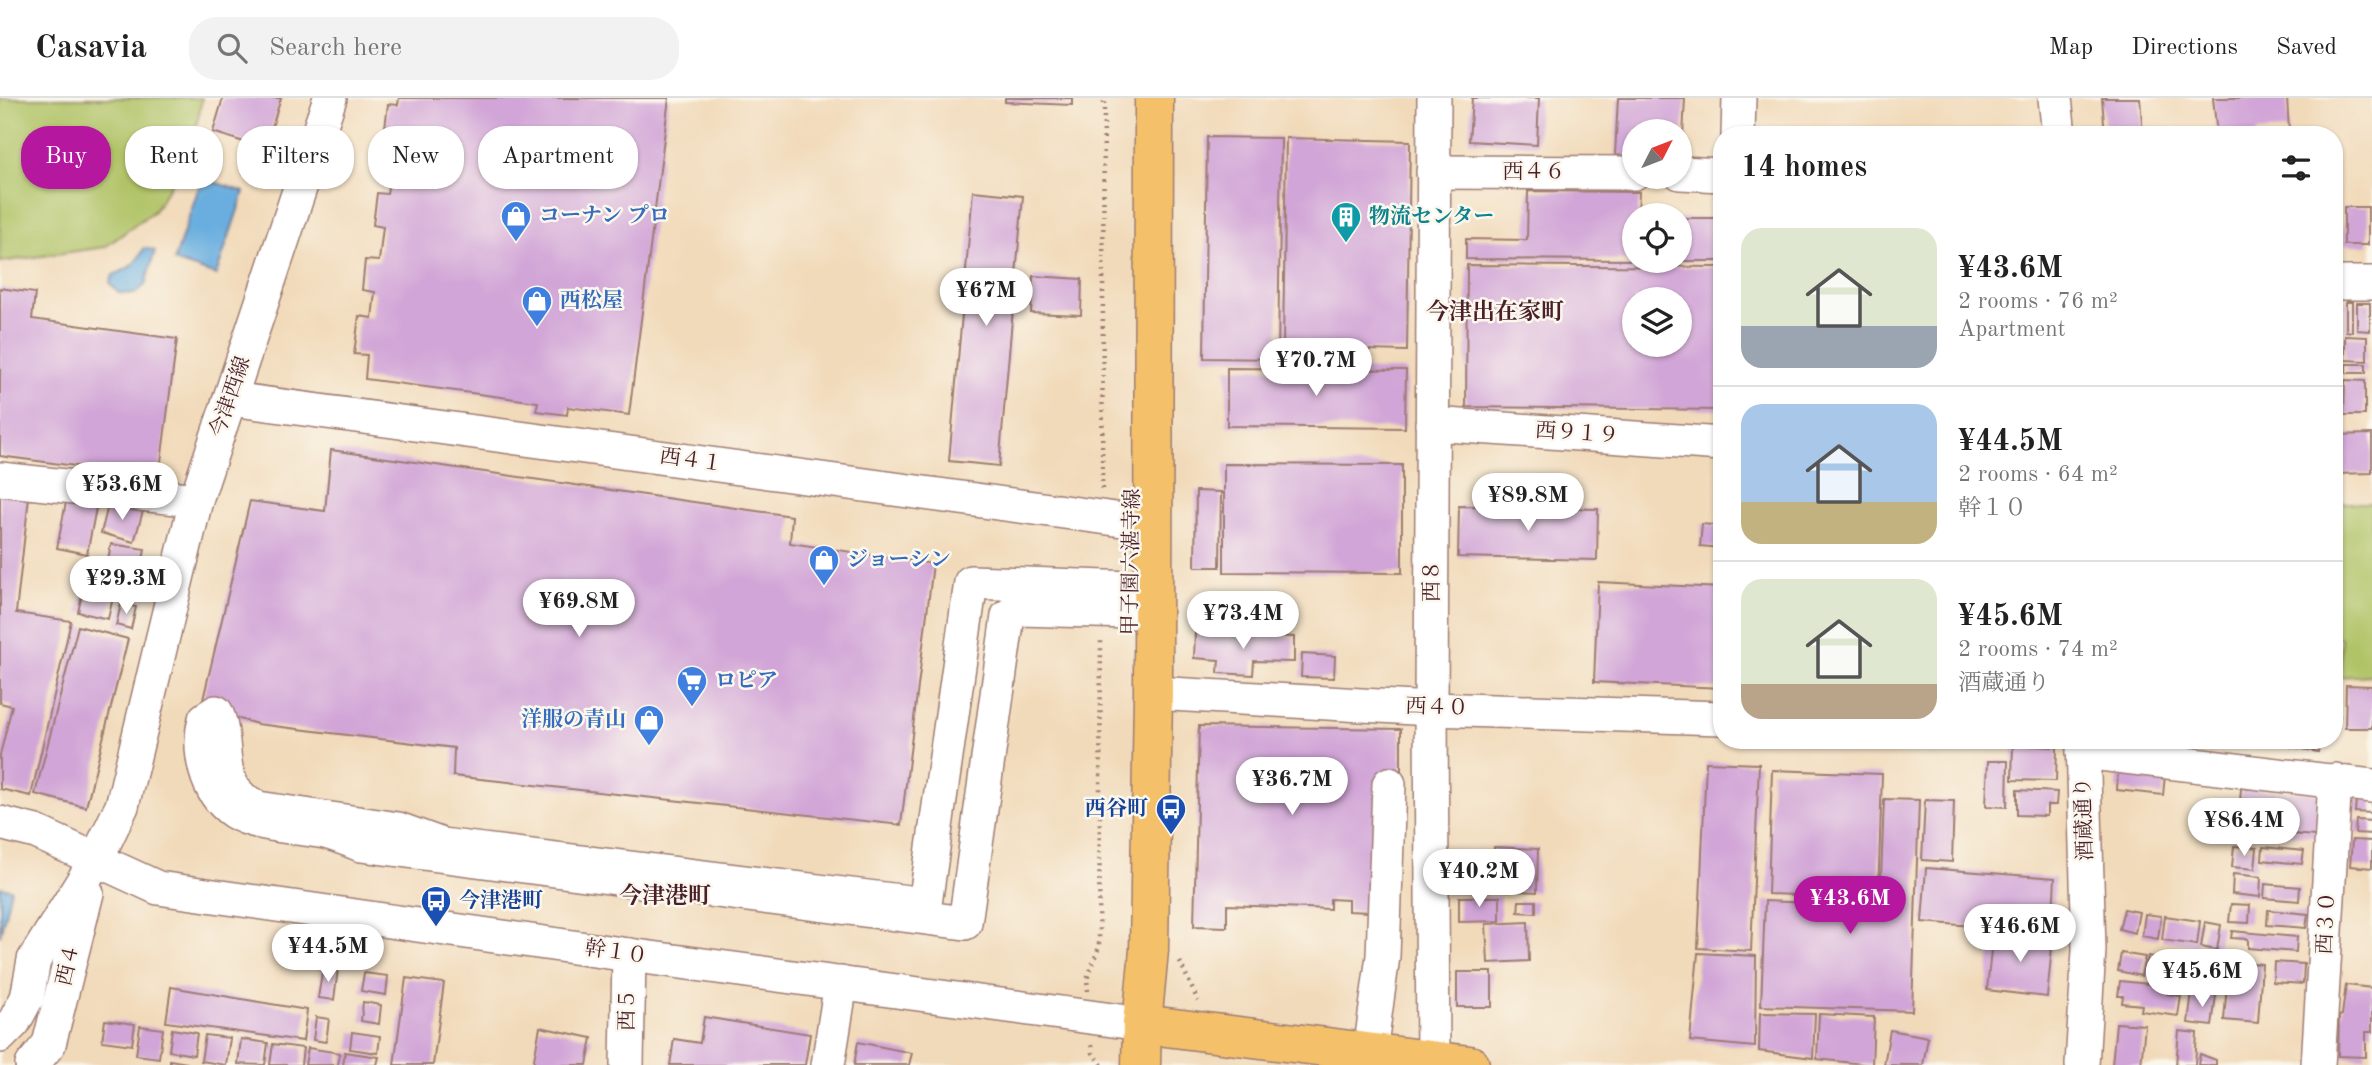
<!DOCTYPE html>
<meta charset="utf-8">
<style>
:root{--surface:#fff;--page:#f2f2f2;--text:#222;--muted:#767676;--line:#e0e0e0;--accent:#b5179e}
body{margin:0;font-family:"Old Standard TT","Noto Serif JP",serif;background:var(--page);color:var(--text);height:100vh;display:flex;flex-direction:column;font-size:26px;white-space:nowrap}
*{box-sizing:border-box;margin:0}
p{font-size:23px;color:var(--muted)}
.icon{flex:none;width:38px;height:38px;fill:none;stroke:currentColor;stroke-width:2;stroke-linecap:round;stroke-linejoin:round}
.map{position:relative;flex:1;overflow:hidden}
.sheet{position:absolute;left:1713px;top:28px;width:630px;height:623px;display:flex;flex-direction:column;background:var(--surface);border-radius:28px;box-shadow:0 2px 5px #0004}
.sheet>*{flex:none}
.banner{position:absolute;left:21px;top:28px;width:665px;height:63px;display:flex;gap:14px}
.needle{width:46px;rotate:48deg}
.tools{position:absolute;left:1622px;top:21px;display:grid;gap:14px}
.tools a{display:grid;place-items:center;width:70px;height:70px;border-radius:50%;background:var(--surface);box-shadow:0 2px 5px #0004;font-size:35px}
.price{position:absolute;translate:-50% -60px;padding:0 16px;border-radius:24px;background:#fff;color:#222;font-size:23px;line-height:46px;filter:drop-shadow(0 2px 4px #0008)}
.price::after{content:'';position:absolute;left:50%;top:42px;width:21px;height:16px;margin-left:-10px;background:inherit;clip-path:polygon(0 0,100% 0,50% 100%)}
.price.on{background:var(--accent);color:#fff}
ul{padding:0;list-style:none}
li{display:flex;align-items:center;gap:21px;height:175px;padding:0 28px}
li+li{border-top:2px solid var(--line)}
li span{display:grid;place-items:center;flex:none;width:196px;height:140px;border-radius:21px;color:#555}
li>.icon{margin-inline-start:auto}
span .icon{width:84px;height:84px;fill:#fffc;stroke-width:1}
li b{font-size:30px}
h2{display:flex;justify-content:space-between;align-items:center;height:84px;padding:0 28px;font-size:30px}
.tag{padding:0 24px;border-radius:28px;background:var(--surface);box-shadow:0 2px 5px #0004;font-size:24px;line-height:63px}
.tag.on{background:var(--accent);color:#fff}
header{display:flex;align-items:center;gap:42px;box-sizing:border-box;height:98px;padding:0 35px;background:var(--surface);border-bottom:2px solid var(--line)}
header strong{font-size:33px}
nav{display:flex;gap:38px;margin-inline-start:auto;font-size:24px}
.search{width:490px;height:63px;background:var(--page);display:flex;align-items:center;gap:18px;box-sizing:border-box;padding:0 24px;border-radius:28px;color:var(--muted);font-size:26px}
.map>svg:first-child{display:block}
</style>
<header>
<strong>Casavia</strong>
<div class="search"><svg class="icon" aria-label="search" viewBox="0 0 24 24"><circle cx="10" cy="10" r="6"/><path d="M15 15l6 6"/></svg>Search here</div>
<nav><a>Map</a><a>Directions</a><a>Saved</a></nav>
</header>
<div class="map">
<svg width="2372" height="967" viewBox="0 0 2372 967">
<rect width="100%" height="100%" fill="#fbf7ec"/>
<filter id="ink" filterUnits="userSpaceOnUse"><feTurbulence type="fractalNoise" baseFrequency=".0143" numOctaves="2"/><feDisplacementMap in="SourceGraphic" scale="14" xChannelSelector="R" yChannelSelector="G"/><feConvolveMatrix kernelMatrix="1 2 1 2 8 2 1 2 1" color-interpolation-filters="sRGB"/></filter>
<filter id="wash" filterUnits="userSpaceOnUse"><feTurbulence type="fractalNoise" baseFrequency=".00686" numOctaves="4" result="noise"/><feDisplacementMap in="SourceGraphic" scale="28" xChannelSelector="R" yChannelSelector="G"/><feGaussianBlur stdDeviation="1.57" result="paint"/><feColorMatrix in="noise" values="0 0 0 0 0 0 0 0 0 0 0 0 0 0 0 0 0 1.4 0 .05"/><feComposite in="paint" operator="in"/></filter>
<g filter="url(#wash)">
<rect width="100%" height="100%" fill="#f1daba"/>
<g fill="#b0c366" stroke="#7d7148" stroke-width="2">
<polygon points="0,0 202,0 192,52 154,113 105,149 0,164"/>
<polygon points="2334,405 2372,405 2372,577 2340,579 2341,540 2334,540"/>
</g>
<g fill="#69aedf" stroke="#5a6685" stroke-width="2">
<polygon points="202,80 244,94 216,177 174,163"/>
<path d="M144,150L155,153L145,187L135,196L119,195L110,185L113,177C130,171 137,165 144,150Z"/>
<polygon points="0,789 11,791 0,838"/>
</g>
<g id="blocks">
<g fill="#d1a5d7" fill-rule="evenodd">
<polygon points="223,0 281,0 265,51 213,34"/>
<polygon points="399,0 669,0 629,317 568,309 567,317 536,313 538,304 365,281 367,257 354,256 359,218 372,220 375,194 362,192 365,162 379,163 383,129 373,127 377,95 387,96 395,39 384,37 388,6 398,7"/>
<polygon points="1005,0 1072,0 1072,7 1005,4"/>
<polygon points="1472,0 1539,0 1537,47 1469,43"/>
<polygon points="1618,0 1685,0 1682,57 1680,57 1680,33 1634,33 1634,58 1615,57"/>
<polygon points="2102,0 2140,0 2143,37 2105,37"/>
<polygon points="2213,0 2287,0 2289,32 2257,34 2257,37 2217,37"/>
<polygon points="1207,39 1281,40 1278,261 1204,260"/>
<polygon points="1286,40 1410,43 1407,253 1283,250"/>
<polygon points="973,93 1023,98 999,368 949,363"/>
<polygon points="1528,93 1639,94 1638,117 1634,117 1634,162 1466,161 1466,141 1527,142"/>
<rect x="2344" y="109" width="24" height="38"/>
<rect x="1680" y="120" width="42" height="43"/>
<path d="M1467,167L1721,169V312L1466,309ZM1634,201H1680V247H1634Z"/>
<polygon points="1033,178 1082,181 1081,217 1031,215"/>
<polygon points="0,190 35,195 32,221 177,241 159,379 0,358"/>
<polygon points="2346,204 2352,204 2352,234 2346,233"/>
<polygon points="2357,205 2370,205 2370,233 2357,232"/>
<polygon points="2345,238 2367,239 2367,263 2345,262"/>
<rect x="2346" y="266" width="20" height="9"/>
<polygon points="1227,270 1406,272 1405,330 1227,328"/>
<polygon points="2345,282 2365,283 2365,317 2344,317"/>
<polygon points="2372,336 2372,375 2334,376 2334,337"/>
<polygon points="331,352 792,418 790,445 933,466 901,727 453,678 454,650 257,626 201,610 250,403 325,413"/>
<polygon points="1224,366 1402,367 1402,475 1224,474"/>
<polygon points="1196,393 1221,394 1220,469 1195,469"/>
<polygon points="0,396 29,399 16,515 71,523 31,698 0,691 0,657 12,608 0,605"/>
<polygon points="66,404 96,410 87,456 57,450"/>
<polygon points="109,404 143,413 134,444 101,435"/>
<polygon points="1459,408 1598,411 1597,462 1458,459"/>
<polygon points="1702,426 1722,428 1722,450 1700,448"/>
<polygon points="111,446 145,451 142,469 108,463"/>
<polygon points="89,466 119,473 108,521 78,514"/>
<polygon points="1598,484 1722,490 1722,590 1594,584"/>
<polygon points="121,506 136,509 131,531 116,527"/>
<polygon points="78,528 128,541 86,709 35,696"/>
<polygon points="1195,535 1294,539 1294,564 1254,563 1253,577 1218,575 1219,562 1194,560"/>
<polygon points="1302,556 1335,558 1334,580 1301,579"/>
<polygon points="2346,587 2372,588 2372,630 2345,630"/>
<polygon points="2334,616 2340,617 2338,630 2334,629"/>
<polygon points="1199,628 1401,631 1401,686 1370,814 1348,813 1348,802 1330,801 1330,811 1227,807 1227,829 1194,828"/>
<polygon points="2256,642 2320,642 2318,654"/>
<polygon points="2013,647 2057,649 2056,683 2012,682"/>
<polygon points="1988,663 2008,663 2007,709 1986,708"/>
<polygon points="1706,664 1759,666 1751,853 1698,850"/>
<polygon points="1772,672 1882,676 1878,800 1768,796"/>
<polygon points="2118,672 2165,677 2163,697 2117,692"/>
<polygon points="2241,690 2318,696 2315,738 2238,732"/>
<polygon points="2017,692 2057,694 2056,707 2047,707 2047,718 2017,717"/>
<polygon points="1884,701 1919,702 1912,913 1761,908 1765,803 1880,808"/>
<polygon points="2356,701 2372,702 2372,715 2355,714"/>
<polygon points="1925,702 1954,703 1952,764 1922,762"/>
<polygon points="2356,722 2372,723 2372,736 2355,735"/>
<polygon points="2352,742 2372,743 2372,770 2350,768"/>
<polygon points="2234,748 2257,750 2255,771 2232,769"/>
<polygon points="1494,749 1538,751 1537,794 1492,792"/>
<polygon points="2263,749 2304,753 2302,766 2262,762"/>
<polygon points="1454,770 1491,771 1490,793 1453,792"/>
<polygon points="1926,770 2055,780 2052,834 1922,824"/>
<polygon points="2233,776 2261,779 2260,799 2232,796"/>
<polygon points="2265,786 2300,789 2299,803 2264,800"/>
<polygon points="1459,799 1500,799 1500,823 1459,824"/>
<polygon points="1519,803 1536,803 1536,815 1518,814"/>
<polygon points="2231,806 2250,807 2249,825 2229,824"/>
<polygon points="2124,811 2139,814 2135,835 2119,831"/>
<polygon points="2268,812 2308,816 2306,830 2267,827"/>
<polygon points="2145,816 2161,818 2158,841 2142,838"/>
<polygon points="2165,818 2200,823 2197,847 2162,842"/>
<polygon points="1528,824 1529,863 1488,865 1486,826"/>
<polygon points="2205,824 2221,827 2217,852 2201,849"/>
<polygon points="1993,832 2053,839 2047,899 1987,892"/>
<polygon points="2232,833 2297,839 2296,854 2248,850 2248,841 2231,840"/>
<polygon points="1698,855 1756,858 1755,949 1690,943"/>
<polygon points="2121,855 2145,859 2141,878 2118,873"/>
<polygon points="2148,858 2175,863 2172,883 2145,878"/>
<polygon points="2204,859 2218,861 2214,890 2200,888"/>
<polygon points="2179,863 2199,866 2195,887 2175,884"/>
<polygon points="2229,863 2262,866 2258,925 2224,922"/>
<polygon points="2274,864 2304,866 2303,886 2273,884"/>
<polygon points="323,869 338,871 334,902 318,900"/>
<rect x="1457" y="874" width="35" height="35"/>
<polygon points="364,875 388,878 386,897 361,893"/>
<polygon points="406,880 444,885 433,967 394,967"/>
<polygon points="2120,883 2168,888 2167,896 2181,898 2178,918 2141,913 2142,907 2122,905 2123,898 2118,898"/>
<polygon points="2346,887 2372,890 2372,934 2366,934 2366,959 2338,958 2339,918 2342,917"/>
<polygon points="171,889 307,912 303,943 166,924"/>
<polygon points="2192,893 2216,897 2212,928 2188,925"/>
<polygon points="363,904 381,907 379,926 361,923"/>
<polygon points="1760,915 1815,916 1813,960 1759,953"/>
<polygon points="1819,916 1874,919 1872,967 1817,961"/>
<polygon points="316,919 329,921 326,944 313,942"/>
<polygon points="704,919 810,936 805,967 670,967 674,941 700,945"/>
<polygon points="105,922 135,926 132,947 102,943"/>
<polygon points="2116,925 2145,927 2141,967 2112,967"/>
<polygon points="140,928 163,931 159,960 136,957"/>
<polygon points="540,929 592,940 587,967 533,967"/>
<polygon points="172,931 197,935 194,957 169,953"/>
<polygon points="1890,932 1928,939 1923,967 1884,967"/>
<polygon points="2179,933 2197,935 2195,967 2176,967"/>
<polygon points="352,934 380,938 378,955 350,951"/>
<polygon points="205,937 230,940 226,967 201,963"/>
<polygon points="241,941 268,945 265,967 238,966"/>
<polygon points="858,944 912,955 909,967 854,967"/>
<polygon points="273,946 303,950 301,967 270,967"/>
<polygon points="308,950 340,955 338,967 305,967"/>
<polygon points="345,954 379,959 377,967 343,967"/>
<polygon points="2200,956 2216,962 2216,967 2198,967"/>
<polygon points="170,962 187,965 187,967 170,967"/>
</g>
</g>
</g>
<g filter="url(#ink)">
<use href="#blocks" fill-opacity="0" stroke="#9e7c72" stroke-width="2"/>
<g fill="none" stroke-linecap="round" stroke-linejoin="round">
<g stroke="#9e7c72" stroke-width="36">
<g id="minor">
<polyline points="2055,0 2059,37"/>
<polyline points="1738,37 1739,0"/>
<polyline points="1433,74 1634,75"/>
<polyline points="1680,75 1722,77"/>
<polyline points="2334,185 2372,185"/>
<polyline points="231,301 1152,426"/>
<polyline points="1432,326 1722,346"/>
<polyline points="0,381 196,402"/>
<path d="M1131,514L1019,511L1008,518L965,825L361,747C349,742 337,737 325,734C299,729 256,728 234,714C205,695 197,652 205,621L216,614C229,640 217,676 240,698C244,703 252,706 258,710L398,731L442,747L925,806L971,484L1132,490"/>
<polyline points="1153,595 1431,611 1722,620"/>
<polyline points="2083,654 2372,688"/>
<polyline points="0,725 36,734 158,790 629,857 1142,926"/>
<polyline points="0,938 14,924 27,900 34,862 96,762 122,708 196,402 330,0"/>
<polyline points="1370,954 1383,858 1389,686"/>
<polyline points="32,967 49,946 87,795"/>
<polyline points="627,967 629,857"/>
<polyline points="828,967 841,885"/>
<polyline points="1433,967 1431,611 1434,0"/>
<polyline points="2082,967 2089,852 2083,642"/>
<polyline points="2318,967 2335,682"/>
</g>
</g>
<g stroke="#9e7c72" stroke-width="41">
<g id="major">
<polyline points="1142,926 1470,967"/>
<polyline points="1141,967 1142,926 1149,852 1153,595 1154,0"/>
</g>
</g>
<g stroke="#9e7c72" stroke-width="4.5" stroke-dasharray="2 5" stroke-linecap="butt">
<polyline points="1102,391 1104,0"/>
<polyline points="1180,864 1198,903"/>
<polyline points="1088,893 1087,881 1099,849 1101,540"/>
<polyline points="1092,947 1093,955 1102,967"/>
</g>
<use href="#minor" stroke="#fff" stroke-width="33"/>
<use href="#major" stroke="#f4c16a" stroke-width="38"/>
</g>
</g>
<defs>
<g id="shop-pin" transform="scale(1.575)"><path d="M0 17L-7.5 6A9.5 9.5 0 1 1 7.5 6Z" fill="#3f7fe0" stroke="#fbf7ec"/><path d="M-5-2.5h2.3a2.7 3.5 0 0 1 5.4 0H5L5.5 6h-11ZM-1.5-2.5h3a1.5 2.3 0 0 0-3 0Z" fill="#fff"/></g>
<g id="building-pin" transform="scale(1.575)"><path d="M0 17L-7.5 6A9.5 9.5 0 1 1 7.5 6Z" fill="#0f9aa8" stroke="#fbf7ec"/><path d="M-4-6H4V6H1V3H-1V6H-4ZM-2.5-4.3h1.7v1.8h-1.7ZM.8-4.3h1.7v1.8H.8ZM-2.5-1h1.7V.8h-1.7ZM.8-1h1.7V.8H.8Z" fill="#fff"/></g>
<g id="supermarket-pin" transform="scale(1.575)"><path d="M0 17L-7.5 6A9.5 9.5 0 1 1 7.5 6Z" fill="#3f7fe0" stroke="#fbf7ec"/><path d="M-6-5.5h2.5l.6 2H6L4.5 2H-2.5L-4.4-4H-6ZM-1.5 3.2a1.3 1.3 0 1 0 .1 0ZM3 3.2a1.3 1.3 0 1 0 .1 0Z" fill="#fff"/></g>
<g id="bus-pin" transform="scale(1.575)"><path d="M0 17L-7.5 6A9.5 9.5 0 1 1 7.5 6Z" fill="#1a4fb4" stroke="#fbf7ec"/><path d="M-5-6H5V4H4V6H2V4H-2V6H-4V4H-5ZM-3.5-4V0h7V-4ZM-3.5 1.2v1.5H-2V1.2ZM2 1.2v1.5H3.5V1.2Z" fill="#fff"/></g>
</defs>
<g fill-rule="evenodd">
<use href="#shop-pin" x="516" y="118"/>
<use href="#building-pin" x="1346" y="119"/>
<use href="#shop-pin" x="537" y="203"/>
<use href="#shop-pin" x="824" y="462"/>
<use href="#supermarket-pin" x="692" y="583"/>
<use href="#shop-pin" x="649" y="622"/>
<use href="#bus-pin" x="1171" y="711"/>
<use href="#bus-pin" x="436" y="803"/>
</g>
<g text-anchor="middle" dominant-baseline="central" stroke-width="5" stroke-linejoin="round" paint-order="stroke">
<g font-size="21" fill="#4a1f2b" stroke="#fbf7ec">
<text x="1534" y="74">西４６</text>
<text transform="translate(231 299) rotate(-71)">今津西線</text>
<text transform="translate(1577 336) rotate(4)">西９１９</text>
<text transform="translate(691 363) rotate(8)">西４１</text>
<text transform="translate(1132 464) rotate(-89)">甲子園六湛寺線</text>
<text transform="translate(1432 483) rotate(-90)">西８</text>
<text transform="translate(1437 610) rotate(2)">西４０</text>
<text transform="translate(2085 721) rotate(-92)">酒蔵通り</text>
<text transform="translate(2327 825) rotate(-87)">西３０</text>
<text transform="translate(616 855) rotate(8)">幹１０</text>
<text transform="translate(69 867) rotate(-77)">西４</text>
<text transform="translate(628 912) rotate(-89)">西５</text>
</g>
<g font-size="21" font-weight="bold" fill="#366cbe" stroke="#fbf7ec" text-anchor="start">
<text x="539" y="118">コーナン プロ</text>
<text x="560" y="203">西松屋</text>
<text x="847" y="462">ジョーシン</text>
<text x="715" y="583">ロピア</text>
<text x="626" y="622" text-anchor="end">洋服の青山</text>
</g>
<g font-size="21" font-weight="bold" fill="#0d838f" stroke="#fbf7ec" text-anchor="start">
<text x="1369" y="119">物流センター</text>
</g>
<g font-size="21" font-weight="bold" fill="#164399" stroke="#fbf7ec" text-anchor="end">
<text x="1148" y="711">西谷町</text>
<text x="459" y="803" text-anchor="start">今津港町</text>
</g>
<g font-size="23" font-weight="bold" fill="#4a1f2b" stroke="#fbf7ec">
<text x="1495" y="214">今津出在家町</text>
<text x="665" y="798">今津港町</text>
</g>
</g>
</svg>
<div class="tools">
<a><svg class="needle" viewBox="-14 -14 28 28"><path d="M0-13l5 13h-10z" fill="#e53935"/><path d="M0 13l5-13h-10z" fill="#767676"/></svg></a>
<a><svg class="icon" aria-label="locate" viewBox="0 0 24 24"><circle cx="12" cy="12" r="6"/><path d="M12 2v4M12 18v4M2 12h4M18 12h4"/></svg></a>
<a><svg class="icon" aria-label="layers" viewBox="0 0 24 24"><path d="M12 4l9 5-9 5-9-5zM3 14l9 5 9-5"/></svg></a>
</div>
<b class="price" style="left:986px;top:230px">¥67M</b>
<b class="price" style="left:1316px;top:300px">¥70.7M</b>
<b class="price" style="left:122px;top:424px">¥53.6M</b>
<b class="price" style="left:1528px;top:435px">¥89.8M</b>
<b class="price" style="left:126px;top:518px">¥29.3M</b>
<b class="price" style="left:579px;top:541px">¥69.8M</b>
<b class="price" style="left:1243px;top:553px">¥73.4M</b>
<b class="price" style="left:1292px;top:719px">¥36.7M</b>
<b class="price" style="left:2244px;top:760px">¥86.4M</b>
<b class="price" style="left:1479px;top:811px">¥40.2M</b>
<b class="price on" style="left:1850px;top:838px">¥43.6M</b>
<b class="price" style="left:2020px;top:866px">¥46.6M</b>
<b class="price" style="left:328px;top:886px">¥44.5M</b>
<b class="price" style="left:2202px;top:911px">¥45.6M</b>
<div class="banner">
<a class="tag on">Buy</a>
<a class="tag">Rent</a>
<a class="tag">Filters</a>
<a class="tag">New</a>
<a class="tag">Apartment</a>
</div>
<section class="sheet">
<h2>14 homes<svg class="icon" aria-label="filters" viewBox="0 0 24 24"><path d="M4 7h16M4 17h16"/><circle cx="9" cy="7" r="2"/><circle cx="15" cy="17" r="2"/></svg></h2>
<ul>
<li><span style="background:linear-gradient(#dfe7d0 70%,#9aa5b1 0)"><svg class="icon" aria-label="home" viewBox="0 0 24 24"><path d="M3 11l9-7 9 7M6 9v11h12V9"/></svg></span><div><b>¥43.6M</b><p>2 rooms · 76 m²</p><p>Apartment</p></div></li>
<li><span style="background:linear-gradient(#a9c7e8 70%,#c2b280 0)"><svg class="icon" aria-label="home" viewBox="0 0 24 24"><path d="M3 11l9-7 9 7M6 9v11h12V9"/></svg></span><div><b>¥44.5M</b><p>2 rooms · 64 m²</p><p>幹１０</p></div></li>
<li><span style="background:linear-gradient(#dfe7d0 75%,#b9a48a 0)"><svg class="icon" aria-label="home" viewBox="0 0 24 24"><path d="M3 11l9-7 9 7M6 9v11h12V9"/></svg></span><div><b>¥45.6M</b><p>2 rooms · 74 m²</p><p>酒蔵通り</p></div></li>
</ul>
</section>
</div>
